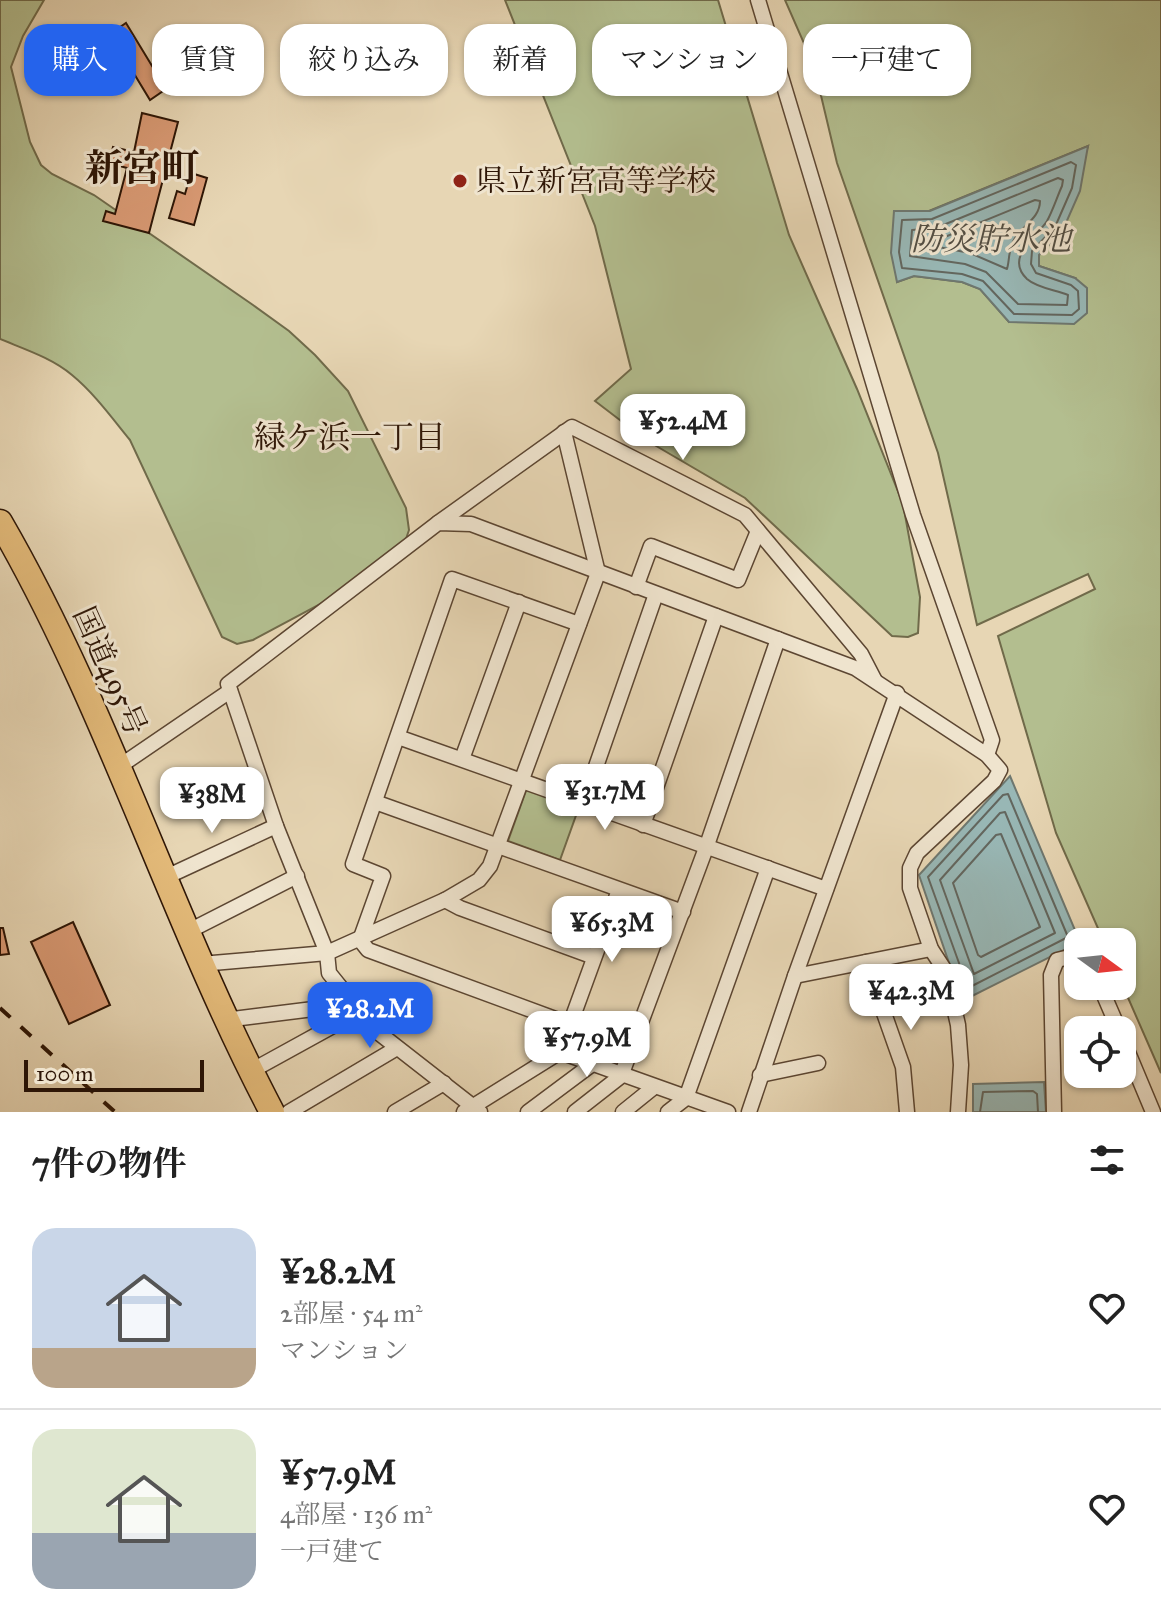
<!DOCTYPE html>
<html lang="ja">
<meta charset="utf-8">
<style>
:root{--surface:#fff;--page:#f2f2f2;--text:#222;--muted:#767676;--line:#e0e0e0;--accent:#2563eb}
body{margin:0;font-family:"IM FELL Great Primer","Noto Serif JP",serif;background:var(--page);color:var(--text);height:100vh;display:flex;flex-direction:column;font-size:30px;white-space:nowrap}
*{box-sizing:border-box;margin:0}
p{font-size:26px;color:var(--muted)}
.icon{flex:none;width:44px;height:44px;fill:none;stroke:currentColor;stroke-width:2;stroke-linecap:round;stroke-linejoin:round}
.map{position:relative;height:1112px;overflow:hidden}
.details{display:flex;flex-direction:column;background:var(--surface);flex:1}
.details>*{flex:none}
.top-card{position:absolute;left:24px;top:24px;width:1114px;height:72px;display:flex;gap:16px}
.needle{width:52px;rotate:105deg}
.fabs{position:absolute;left:1064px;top:928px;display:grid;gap:16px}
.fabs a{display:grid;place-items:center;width:72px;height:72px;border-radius:16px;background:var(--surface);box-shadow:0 2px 6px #0004;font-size:40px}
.scale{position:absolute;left:24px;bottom:20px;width:180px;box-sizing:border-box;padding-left:8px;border:4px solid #2e1606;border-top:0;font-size:22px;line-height:28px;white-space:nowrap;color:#2e1606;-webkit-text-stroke:6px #efe4ce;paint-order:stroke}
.price{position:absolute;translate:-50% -68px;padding:0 18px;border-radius:16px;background:#fff;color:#222;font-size:26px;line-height:52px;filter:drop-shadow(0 2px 4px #0008)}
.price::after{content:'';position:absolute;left:50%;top:48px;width:24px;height:18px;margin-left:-12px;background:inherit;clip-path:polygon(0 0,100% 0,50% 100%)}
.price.on{background:var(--accent);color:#fff}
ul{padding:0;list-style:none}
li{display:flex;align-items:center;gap:24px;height:200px;padding:0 32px}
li+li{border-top:2px solid var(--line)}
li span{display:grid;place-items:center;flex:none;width:224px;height:160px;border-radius:24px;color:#555}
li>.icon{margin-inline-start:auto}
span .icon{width:96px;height:96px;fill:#fffc;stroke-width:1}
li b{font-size:34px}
h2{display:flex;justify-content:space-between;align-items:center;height:96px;padding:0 32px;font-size:34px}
.tag{padding:0 28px;border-radius:24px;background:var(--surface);box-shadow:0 2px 6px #0004;font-size:28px;line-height:72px}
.tag.on{background:var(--accent);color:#fff}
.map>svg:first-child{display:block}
</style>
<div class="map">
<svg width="1161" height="1112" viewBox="0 0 1161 1112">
<rect width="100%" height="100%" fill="#e7d6b4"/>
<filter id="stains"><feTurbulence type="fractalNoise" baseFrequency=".0025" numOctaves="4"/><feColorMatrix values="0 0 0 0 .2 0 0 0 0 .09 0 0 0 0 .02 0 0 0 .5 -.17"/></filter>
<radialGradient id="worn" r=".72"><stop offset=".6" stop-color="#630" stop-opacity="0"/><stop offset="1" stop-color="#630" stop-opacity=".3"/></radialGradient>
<g fill="#b3be8f" stroke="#706a4a" stroke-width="2" fill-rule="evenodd">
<path d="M0,0H44L23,36L11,67L30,142L41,165L52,174L94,195L253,305L289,331L315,355L348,391L406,508L409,530L402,551L371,577L253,640L237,644L222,637L130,440C112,418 94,393 72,375C52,358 24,349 0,339Z"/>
<polygon points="505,0 718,0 789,235 857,389 903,504 920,597 918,633 908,637 892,636 745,498 646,440 595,401 631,369 595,226"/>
<path d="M785,0H1161V1073L1122,984V942H1104L1056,833L998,636L1095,589L1088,574L977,625L938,453L837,163L814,66ZM1088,146L1062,232L1039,255V266L1075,278L1009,322L980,289L962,282L914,276L897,282L894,212L929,211Z"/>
<polygon points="527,788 579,807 560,860 508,841"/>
</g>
<g fill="#98b7b5" stroke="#6e776f" stroke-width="2">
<polygon points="1088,146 1080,191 1062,232 1039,255 1039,266 1075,278 1087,288 1087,313 1074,324 1009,322 980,289 962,282 914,276 897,282 891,253 894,211 930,211"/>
<polygon points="1010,776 1080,942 962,1001 919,875"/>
<polygon points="1044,1082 1046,1112 973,1112 973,1084"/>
</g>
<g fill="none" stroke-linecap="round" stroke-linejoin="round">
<g stroke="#63665e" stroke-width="2">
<polygon points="1071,162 1076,165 1072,188 1055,227 1032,251 1031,264 1036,273 1071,285 1078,291 1079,309 1072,315 1014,314 983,281 962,274 902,268 899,252 902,220 932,219"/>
<path d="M1058,178L1063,180L1062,186C1057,197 1053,210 1047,221C1037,237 1004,257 1027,279C1037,288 1056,290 1068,295L1067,305L1018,304L986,272L965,264L910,256L912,230L936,228Z"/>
<path d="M1035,200L1040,201C1040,218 1023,225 1015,238C1008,248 1010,259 1007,269L970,253L933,246L935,241Z"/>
<polygon points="1008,794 1068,937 968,988 928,877 1003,795"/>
<polygon points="1005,812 1055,933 974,974 940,880 1000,813"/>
<polygon points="1001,834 1040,927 981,957 978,955 953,883 996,835"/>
<polyline points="980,1112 983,1092 1033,1091 1037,1094 1038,1112"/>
</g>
</g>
<g fill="#d89973" stroke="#2e1606" stroke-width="2">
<polygon points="126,23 166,89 150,100 110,34"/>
<polygon points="142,113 178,122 149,233 103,221 106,211 115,214 127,168 109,163 113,147 134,152"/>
<polygon points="191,173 207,178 194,225 169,218 177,191 185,194"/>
<polygon points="73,922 110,1005 69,1024 31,942"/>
<polygon points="0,928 3,928 9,954 0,955"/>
</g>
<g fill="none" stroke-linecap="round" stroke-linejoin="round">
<g stroke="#5c4632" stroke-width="17">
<g id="minor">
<polyline points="758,0 913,515 992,740 987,755"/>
<polyline points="438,523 572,427 745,515 861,654 874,679"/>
<polyline points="636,587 651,546 738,580 758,531"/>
<polyline points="398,737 826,889"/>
<polyline points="462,759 519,602"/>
<polyline points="117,768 230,691"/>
<polyline points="375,802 683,912"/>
<polyline points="583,804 656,594"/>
<polyline points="643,825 716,616"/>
<polyline points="164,878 276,826"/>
<polyline points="445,900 460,908 594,957"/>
<polyline points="187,932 297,876"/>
<polyline points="360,940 383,876 353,864 452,579 579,624"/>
<polyline points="360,940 368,950 569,1024"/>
<polyline points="866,962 903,1067 907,1112"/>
<polyline points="201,964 327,953 445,900 479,880 490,866 598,573 564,432"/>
<polyline points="795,976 931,949"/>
<polyline points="1100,986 1119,1030"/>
<polyline points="225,1020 354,1004"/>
<polyline points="1122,1038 1153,1112"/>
<polyline points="560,1052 728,1112"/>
<polyline points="251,1071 360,1011"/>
<polyline points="760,1075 818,1063"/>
<polyline points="289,1112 397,1048"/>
<polyline points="395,1112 444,1083"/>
<polyline points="464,1112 560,1052 619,890"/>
<polyline points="480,1112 375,1030 329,973 327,953 276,826 228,684 438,523 471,524 855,668 987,755 1000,770 994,781 917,853 910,868 910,888 931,949 946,972 958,1025 961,1065 958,1112"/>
<polyline points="528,1112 591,1065"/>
<polyline points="575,1112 621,1076 706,848 778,639"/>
<polyline points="623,1112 654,1087"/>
<polyline points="668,1112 686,1098 768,868"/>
<polyline points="749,1112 795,976 897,693"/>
<polyline points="1054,1112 1051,975 1057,960 1078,955"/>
</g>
</g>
<g stroke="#2e1606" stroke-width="27">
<path id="trunk" d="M0,522C109,710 171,920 272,1112"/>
</g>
<use href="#minor" stroke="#efe4ce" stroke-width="14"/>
<use href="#trunk" stroke="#e4bb7a" stroke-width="24"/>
<polyline stroke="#2e1606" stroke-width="4" stroke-dasharray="14 14" stroke-linecap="butt" points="0,1008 115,1112"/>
</g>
<circle fill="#8f2418" stroke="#efe4ce" stroke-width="3" cx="460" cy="181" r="8"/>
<g text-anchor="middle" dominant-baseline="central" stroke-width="6" stroke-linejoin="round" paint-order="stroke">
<g font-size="30" fill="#2e1606" stroke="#efe4ce" text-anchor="start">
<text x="476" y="181">県立新宮高等学校</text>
</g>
<g font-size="30" fill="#2e1606" stroke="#efe4ce">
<text transform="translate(110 671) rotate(66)">国道495号</text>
</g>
<g font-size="32" font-style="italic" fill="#534e43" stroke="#efe4ce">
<text x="991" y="239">防災貯水池</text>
</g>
<g font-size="32" fill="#2e1606" stroke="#efe4ce">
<text x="350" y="437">緑ケ浜一丁目</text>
</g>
<g font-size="38" font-weight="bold" fill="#2e1606" stroke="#efe4ce">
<text x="142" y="168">新宮町</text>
</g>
</g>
<rect width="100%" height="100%" filter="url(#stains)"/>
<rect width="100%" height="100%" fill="url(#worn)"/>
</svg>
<div class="fabs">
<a><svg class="needle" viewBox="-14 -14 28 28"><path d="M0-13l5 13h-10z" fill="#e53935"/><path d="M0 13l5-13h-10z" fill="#767676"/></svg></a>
<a><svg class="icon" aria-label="locate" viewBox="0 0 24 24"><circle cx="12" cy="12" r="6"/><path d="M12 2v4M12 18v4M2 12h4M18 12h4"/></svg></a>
</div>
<div class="scale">100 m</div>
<b class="price" style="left:683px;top:462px">¥52.4M</b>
<b class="price" style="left:605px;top:832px">¥31.7M</b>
<b class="price" style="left:212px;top:835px">¥38M</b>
<b class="price" style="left:612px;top:964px">¥65.3M</b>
<b class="price" style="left:911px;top:1032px">¥42.3M</b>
<b class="price on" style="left:370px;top:1050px">¥28.2M</b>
<b class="price" style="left:587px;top:1079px">¥57.9M</b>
<div class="top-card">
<a class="tag on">購入</a>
<a class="tag">賃貸</a>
<a class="tag">絞り込み</a>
<a class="tag">新着</a>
<a class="tag">マンション</a>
<a class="tag">一戸建て</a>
</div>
</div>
<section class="details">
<h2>7件の物件<svg class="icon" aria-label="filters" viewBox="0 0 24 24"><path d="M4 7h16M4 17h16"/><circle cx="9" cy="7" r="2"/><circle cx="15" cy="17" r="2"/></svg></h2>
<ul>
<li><span style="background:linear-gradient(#c9d6e8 75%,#b9a48a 0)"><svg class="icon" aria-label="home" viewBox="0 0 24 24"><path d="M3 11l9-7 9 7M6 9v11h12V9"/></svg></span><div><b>¥28.2M</b><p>2部屋 · 54 m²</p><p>マンション</p></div><svg class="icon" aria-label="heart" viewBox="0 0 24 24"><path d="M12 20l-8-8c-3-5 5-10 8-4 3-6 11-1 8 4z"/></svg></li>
<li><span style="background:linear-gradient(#dfe7d0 65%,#9aa5b1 0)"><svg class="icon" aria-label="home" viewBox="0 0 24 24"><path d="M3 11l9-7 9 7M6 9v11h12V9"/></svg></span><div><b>¥57.9M</b><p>4部屋 · 136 m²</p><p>一戸建て</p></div><svg class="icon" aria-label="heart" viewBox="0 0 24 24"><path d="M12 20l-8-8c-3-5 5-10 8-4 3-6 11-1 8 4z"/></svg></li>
</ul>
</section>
